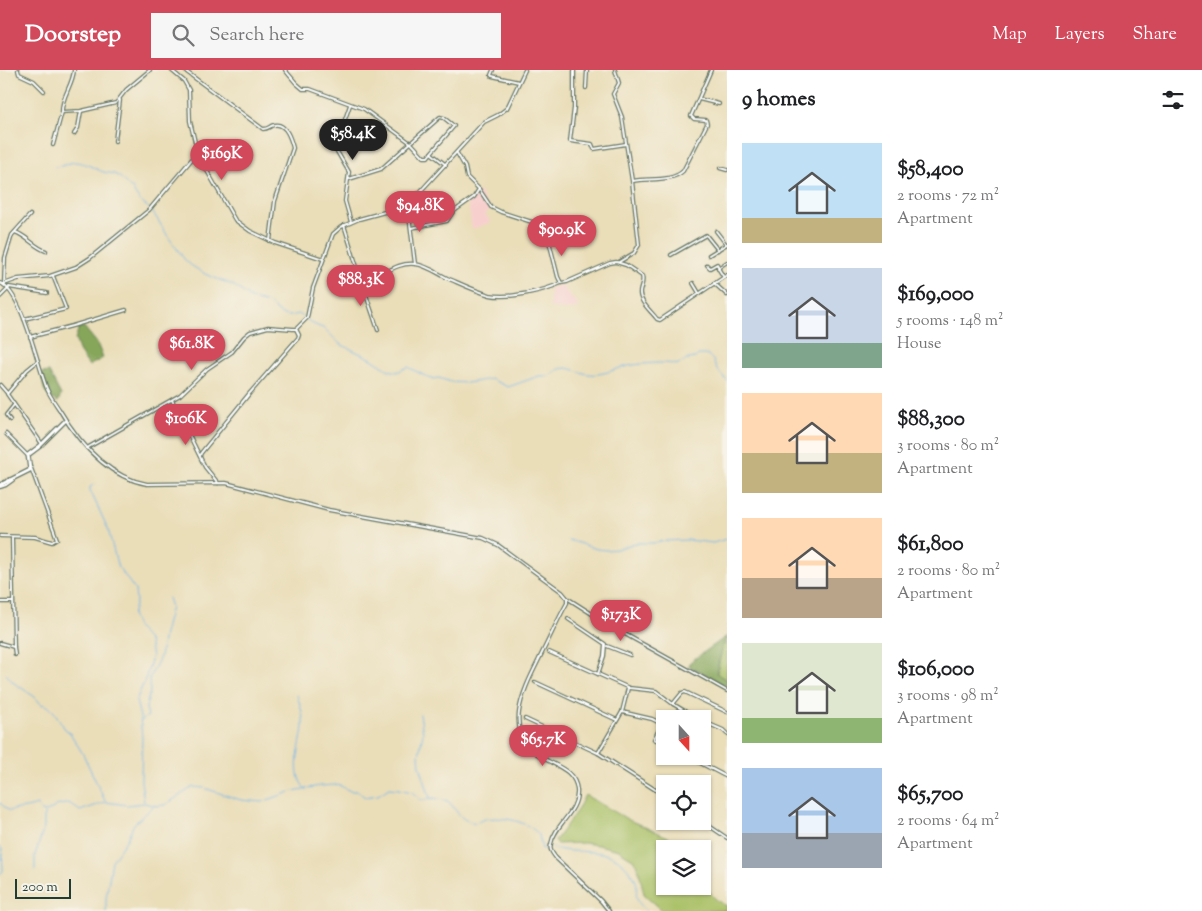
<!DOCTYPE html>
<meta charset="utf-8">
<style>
:root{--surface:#fff;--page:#f6f6f6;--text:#202124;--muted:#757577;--accent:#d1495b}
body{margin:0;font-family:"Sorts Mill Goudy",serif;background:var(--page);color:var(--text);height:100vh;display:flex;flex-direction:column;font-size:19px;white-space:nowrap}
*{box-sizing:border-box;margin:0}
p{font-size:16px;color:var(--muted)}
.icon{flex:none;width:28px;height:28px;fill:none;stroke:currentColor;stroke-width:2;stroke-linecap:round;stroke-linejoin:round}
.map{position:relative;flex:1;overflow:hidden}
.sheet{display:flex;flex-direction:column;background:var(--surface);width:475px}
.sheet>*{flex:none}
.needle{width:32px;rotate:159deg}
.controls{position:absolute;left:656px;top:640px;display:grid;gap:10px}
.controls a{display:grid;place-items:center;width:55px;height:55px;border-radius:0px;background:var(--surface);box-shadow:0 1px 4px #0004;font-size:25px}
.scale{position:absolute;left:15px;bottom:12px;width:56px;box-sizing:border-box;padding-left:5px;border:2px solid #1f3d34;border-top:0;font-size:14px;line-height:18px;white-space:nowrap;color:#1f3d34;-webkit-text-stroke:4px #f7f3e8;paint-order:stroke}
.price{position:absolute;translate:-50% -42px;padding:0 11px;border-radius:18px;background:var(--accent);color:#fff;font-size:16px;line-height:32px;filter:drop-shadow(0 1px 2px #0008)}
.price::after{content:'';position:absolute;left:50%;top:30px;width:15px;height:11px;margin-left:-8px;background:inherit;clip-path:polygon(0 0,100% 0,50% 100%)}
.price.selected{background:#222;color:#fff}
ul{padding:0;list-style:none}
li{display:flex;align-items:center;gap:15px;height:125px;padding:0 15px}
li span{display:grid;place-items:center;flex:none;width:140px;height:100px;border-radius:0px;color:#555}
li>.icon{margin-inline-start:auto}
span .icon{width:60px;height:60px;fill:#fffc;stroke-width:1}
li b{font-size:21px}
h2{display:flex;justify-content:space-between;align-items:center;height:60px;padding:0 15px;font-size:21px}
header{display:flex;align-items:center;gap:30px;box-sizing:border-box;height:70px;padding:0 25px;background:var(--accent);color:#fff}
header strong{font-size:24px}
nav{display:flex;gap:28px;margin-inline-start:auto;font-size:18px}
.search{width:350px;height:45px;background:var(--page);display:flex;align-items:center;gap:12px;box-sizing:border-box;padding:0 18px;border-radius:0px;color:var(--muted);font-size:19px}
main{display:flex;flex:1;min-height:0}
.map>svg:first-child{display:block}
</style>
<header>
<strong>Doorstep</strong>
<div class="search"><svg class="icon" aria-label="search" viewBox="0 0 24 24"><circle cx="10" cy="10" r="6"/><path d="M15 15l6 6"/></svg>Search here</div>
<nav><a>Map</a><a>Layers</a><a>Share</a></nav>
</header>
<main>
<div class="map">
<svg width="727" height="841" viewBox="0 0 727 841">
<rect width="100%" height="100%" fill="#f7f3e8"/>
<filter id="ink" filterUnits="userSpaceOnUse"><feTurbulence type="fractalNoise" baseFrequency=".02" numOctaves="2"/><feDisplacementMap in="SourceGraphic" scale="10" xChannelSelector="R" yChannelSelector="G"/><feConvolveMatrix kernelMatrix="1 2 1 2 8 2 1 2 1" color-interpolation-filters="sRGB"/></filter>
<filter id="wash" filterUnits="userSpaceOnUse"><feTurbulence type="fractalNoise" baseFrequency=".0096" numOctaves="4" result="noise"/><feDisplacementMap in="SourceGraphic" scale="20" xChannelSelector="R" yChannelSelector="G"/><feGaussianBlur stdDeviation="1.12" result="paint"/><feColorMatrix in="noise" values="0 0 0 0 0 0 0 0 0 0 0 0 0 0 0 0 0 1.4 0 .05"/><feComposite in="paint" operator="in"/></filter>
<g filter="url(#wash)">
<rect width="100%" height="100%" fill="#eadeb9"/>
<g fill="#f7d0ce">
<polygon points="478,122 480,122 486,134 492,139 485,144 491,152 472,159 468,133 474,128"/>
<polygon points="561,215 578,235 576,238 565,240 550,237 550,218"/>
</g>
<g fill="#a9c065" stroke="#647e4c">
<polygon points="727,573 727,610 717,604 723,575"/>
<path d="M585,725L629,750L691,777V779H665V816H702L703,806C709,822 711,828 727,836V841H663L644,824L638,797L633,789L626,785L619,780L598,775L584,773L557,774L555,771L578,739Z"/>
</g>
<g fill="#86a65a" stroke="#527247">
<polygon points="79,257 84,257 97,273 103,288 89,296 80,283 75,269"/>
<path d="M49,302L61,325L58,332C43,325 43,319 42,303Z"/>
<polygon points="727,566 727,571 723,574 716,603 727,611 727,616 689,596 690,592"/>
</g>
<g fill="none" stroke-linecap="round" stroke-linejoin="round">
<g stroke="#74b5e8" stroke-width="1">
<path d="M55,97C63,97 67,93 74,92C84,92 94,98 103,102C108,103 114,103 118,106C124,109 126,116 133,119C135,126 142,134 149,138"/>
<path d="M151,139L169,168L185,190L192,196L207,205L233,215L252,229L268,233L282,245L290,246L299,244L313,254L325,259L340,274L370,288L389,300L397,302L408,297L431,309L439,308L451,312L467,313L491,309L508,317L539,306H549C569,288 576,307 598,304C608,303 618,298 628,296C636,294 669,291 676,295L689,289L695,288L698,285H708L713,290L717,299L727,311"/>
<polyline points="95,414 90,417 90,420 108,459 118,498"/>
<polyline points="569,470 597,479 606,480 617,479 635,473 654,473 662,471 688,470 713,473 727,469"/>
<polyline points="120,499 135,520 136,532 132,545 138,559 149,571 152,587 146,607 136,631 140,647 142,667 141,711 144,731"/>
<polyline points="6,604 14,613 35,627 41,634 48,636 55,643 65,659 70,663 83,684 105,731"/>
<path d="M297,625C299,632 302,640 303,648C305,672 287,699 306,720"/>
<polyline points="420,644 423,663 419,685 420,696 430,728"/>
<polyline points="141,651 148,646 146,638 150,621 149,609 160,587 164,564 171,537 168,528"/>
<path d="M0,733L9,741C19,738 27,739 37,735L41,741L47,742L56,736L69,733L80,741L106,732L127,735L144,733L157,736L165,735L193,717L204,718L241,730L262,732L293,721L320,716L336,715L341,716L350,721H357L365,727L378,725L389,718L399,719L412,722L421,730L434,728L448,731C456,739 459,749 471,752C477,754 480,750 485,749C503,746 528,751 539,765L542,779L548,778"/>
<polyline points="0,777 2,779 3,801 0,805"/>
<path d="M553,778C584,787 611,771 634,807C642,820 628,826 647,841"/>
<polyline points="35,800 35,785 44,758 44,743"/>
<polyline points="106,841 106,828 112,791 127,769 134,754 155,735"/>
</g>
</g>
</g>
<g filter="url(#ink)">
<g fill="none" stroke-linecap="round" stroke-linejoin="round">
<g stroke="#667563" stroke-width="4.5">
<g id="minor">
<polyline points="18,0 19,4 34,11 44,21"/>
<path d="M74,0C73,15 61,27 62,42L81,41L116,33L126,20L150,0"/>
<polyline points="171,0 184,11 189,20 190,51 198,85 235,150 250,161 275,173 323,189"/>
<path d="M184,0L263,59C269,59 269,56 274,55C286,52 291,70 293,78L275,131L270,171"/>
<polyline points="285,0 296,13 303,19 310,19 364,39 412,74 424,87 428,87 431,83 446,95"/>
<polyline points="493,0 491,5 492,6 519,12"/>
<polyline points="574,0 574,38 570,71 592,74 594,79 626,74"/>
<polyline points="615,0 619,13 613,24 622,47 632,111 639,175 634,183 619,192"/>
<polyline points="586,18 587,0"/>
<polyline points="699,29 719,34"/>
<polyline points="350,35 335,78 349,102 345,131 351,152"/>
<polyline points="74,64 78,58 81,41"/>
<polyline points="115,71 120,30"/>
<polyline points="53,75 62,42"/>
<path d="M457,83L465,97L467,107L479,119L491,137L501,142L535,153L544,161L550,175L558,207L561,213L567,212L610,193L616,192L626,195L642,206C644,212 641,216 640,222C639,232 652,242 657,249L660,250L727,205"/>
<polyline points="720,98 727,100"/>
<polyline points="349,109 381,99 440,47 444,48 454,56 431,83"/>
<path d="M633,111C648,108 672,112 683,101L707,54L706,50L694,49L691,46L711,0"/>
<polyline points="408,137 415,194"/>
<polyline points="30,145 12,165 5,188 4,214 18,209 50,206 76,197 90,188 149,140 197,83"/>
<path d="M344,155L361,210C376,213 394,191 415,194C426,195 437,203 447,208C461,214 475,221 490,225C508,229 544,221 561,213"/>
<polyline points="411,158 447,151 453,142 474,127 479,119"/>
<polyline points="716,161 726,174"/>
<path d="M15,162C27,166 34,177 46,181"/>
<polyline points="671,185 706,165 718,180"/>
<polyline points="709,185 727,174"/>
<polyline points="707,195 710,198 717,194 719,198"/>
<polyline points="723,206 718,198 727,192"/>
<polyline points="361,210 378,260"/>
<path d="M0,213C22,221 38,297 47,319C50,326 55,333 59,339C79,373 107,407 147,414L226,413L329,440L483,468L498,475L562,522L567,528L614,558L727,621"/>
<polyline points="693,213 699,223"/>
<polyline points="714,213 727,225"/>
<polyline points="9,217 47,223"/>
<polyline points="0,227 9,218"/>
<polyline points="24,249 66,239 53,206"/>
<polyline points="30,267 72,256 126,240"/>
<polyline points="38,291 27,300 7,324 42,374"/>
<polyline points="0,315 7,323"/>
<polyline points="172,330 205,397 218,413"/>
<polyline points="10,350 6,345 14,335"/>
<polyline points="6,364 28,386"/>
<polyline points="87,378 180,325 207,299 232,282 244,267 250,262 268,257 293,259 296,259 307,248 313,218 333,164 341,157 359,149 407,136 484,52 498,45 507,38 525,0"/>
<polyline points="200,386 201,383 249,324 298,268 299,265 296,259"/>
<polyline points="0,417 6,415 13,410"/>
<polyline points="0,466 35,467 52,472 57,469 31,398"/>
<polyline points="12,468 14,577"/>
<path d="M567,528V533C558,549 551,565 543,581C528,613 498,660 540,686C554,696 575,699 577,720C579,742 554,755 551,774C549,780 553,784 556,788L601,831L609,841"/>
<polyline points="0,532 13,532"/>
<polyline points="568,549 605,574 604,586 598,604"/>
<polyline points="0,573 14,577 15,585"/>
<polyline points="607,576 630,585"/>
<polyline points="549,582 629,618 656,621 673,634 698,649"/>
<polyline points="535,612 617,650"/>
<polyline points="673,634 682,623 685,622 727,642"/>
<polyline points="622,642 652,649 662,654 654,669 665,674"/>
<polyline points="525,649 598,683 665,726"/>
<polyline points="702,651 723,660 727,664"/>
<polyline points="598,683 622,642 628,618"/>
<polyline points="687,686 727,707"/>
<polyline points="702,751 727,768"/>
</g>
</g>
<g stroke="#667563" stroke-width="5.5">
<polyline id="tertiary" points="0,415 30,400 28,385 40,376 65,351"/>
</g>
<use href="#minor" stroke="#fff" stroke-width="2"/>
<use href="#tertiary" stroke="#fff" stroke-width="3"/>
</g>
</g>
</svg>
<div class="controls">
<a><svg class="needle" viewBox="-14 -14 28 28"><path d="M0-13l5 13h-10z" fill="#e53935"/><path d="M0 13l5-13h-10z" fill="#757577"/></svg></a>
<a><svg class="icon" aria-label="locate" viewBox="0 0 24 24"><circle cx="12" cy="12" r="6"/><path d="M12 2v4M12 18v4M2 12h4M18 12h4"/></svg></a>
<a><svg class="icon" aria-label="layers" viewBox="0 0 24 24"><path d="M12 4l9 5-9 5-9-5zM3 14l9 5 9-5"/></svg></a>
</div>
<div class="scale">200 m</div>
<b class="price selected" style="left:353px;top:91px">$58.4K</b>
<b class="price" style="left:222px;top:111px">$169K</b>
<b class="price" style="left:420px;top:163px">$94.8K</b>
<b class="price" style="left:562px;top:187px">$90.9K</b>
<b class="price" style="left:361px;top:237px">$88.3K</b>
<b class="price" style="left:192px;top:301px">$61.8K</b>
<b class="price" style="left:186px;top:376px">$106K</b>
<b class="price" style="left:621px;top:572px">$173K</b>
<b class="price" style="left:543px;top:697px">$65.7K</b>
</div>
<section class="sheet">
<h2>9 homes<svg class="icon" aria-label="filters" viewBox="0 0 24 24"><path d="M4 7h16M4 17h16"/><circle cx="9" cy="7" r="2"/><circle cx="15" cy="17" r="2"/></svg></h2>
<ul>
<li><span style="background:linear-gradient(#bfe0f5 75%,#c2b280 0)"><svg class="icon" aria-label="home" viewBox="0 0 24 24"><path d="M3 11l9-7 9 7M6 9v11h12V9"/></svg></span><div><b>$58,400</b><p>2 rooms · 72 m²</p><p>Apartment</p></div></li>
<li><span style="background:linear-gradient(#c9d6e8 75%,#7fa58c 0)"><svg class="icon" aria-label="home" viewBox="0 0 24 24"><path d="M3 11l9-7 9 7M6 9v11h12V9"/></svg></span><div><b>$169,000</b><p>5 rooms · 148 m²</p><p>House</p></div></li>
<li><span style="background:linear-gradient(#ffd9b3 60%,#c2b280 0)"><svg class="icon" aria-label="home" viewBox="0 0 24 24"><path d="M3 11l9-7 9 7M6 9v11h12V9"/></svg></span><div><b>$88,300</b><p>3 rooms · 80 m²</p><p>Apartment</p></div></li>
<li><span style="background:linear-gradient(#ffd9b3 60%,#b9a48a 0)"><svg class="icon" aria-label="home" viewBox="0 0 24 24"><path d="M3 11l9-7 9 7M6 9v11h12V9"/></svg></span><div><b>$61,800</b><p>2 rooms · 80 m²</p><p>Apartment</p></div></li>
<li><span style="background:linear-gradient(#dfe7d0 75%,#8fb573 0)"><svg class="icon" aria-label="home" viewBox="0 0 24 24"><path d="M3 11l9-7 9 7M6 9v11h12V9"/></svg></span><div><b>$106,000</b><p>3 rooms · 98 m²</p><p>Apartment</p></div></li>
<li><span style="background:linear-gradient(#a9c7e8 65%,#9aa5b1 0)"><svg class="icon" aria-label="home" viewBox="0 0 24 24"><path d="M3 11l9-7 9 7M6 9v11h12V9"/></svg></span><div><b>$65,700</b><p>2 rooms · 64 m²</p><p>Apartment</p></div></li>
</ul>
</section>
</main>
